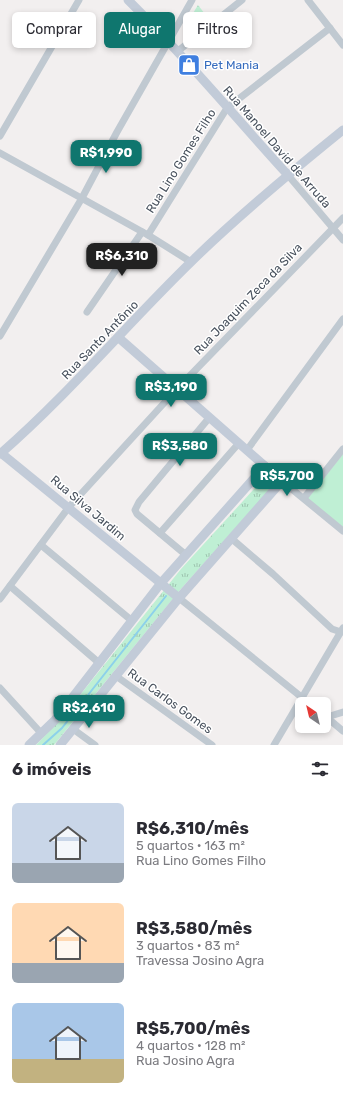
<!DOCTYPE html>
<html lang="pt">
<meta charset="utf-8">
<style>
:root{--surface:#fff;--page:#f2f2f3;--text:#2b2b33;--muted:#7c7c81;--accent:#0f766e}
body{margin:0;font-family:Rubik,sans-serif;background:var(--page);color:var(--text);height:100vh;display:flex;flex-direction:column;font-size:15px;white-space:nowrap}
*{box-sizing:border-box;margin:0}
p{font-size:13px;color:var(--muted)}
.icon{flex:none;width:22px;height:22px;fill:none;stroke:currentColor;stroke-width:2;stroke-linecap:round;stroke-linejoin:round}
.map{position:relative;height:745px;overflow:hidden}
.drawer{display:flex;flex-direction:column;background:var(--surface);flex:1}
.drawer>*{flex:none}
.guide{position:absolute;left:12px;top:12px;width:319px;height:36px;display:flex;gap:8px}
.needle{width:26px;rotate:325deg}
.fabs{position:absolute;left:295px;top:697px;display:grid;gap:8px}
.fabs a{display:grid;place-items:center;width:36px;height:36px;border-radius:6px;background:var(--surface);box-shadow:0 2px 6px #0003;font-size:20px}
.price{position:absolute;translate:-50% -34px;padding:0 9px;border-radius:8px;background:var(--accent);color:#fff;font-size:13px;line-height:26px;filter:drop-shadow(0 1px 2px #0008)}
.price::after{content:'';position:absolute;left:50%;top:24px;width:12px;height:9px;margin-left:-6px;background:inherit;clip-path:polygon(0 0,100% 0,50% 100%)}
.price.active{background:#222;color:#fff}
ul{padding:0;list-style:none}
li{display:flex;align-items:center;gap:12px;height:100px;padding:0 12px}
li span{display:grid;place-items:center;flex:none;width:112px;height:80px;border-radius:6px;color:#555}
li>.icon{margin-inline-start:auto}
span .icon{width:48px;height:48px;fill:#fffc;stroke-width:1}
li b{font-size:17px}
h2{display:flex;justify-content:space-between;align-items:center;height:48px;padding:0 12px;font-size:17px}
.pill{padding:0 14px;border-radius:6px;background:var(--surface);box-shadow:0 2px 6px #0003;font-size:14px;line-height:36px}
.pill.active{background:var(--accent);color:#fff}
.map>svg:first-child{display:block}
</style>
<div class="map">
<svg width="343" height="745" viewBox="0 0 343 745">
<defs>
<pattern id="grass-tufts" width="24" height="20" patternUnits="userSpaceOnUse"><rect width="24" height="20" fill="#bfefd4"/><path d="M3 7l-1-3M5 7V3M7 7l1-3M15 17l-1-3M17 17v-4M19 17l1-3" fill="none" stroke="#9dc4af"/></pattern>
</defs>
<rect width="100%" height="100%" fill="#f2efef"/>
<g fill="url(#grass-tufts)">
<polygon points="198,5 208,18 187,33 184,34 184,28"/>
<polygon points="264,478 273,486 180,590 54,745 36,745 60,720 181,569"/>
</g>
<polygon fill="#bfefd4" points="343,454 343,527 307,499"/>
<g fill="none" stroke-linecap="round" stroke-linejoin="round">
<polyline stroke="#8cd1eb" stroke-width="2" points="43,745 62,728 166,596"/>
<g stroke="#c0c9d1" stroke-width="7">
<polyline points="308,0 343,45"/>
<polyline points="178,51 242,0"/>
<polyline points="0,136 79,0"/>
<polyline points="0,153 148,235 191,262"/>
<polyline points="287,174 343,240"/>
<polyline points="148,235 227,108 330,28"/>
<polyline points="87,312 142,232"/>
<polyline points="0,336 82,198 117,132 192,0"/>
<polyline points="247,450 343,319"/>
<polyline points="282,481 343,531"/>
<polyline points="304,498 343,449"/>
<polyline points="160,533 239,443"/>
<polyline points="232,539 273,574 332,629 341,632"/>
<polyline points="41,545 131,620"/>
<polyline points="186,555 137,514 135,510 139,502 209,418"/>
<polyline points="10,586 98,662"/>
<polyline points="179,598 310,704"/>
<polyline points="0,599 69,507 176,390 343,218"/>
<polyline points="116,676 212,745"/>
<polyline points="0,688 41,733"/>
<polyline points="324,715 343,731"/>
<polyline points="327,717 343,712"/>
<polyline points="73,729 95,745"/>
<polyline points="274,745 343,628"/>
</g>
<g stroke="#c2cbd8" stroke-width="9">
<path d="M128,0C184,55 234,116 287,174"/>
<polyline points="1,453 179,598"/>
<path d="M0,454C69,394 127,324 192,261C240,214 291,172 343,130"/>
<polyline points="29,745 55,720 161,583 265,466"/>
<polyline points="60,745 179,598 282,481 119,338"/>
</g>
</g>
<defs>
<g id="shop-square" transform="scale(1.15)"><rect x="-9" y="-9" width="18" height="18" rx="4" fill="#3f7fe0" stroke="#fff"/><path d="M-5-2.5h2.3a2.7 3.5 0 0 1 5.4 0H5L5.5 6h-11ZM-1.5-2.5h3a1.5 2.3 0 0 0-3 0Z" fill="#fff"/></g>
</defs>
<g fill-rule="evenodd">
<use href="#shop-square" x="189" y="65"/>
</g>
<g text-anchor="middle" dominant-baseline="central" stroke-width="3" stroke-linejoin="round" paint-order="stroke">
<g font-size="12" fill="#366cbe" stroke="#fff" text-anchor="start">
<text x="204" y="65">Pet Mania</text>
</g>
<g font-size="12" fill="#48515d" stroke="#fff">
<text transform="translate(277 147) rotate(49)">Rua Manoel David de Arruda</text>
<text transform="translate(181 161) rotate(-58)">Rua Lino Gomes Filho</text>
<text transform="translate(248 299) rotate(-46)">Rua Joaquim Zeca da Silva</text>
<text transform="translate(100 340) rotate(-46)">Rua Santo Antônio</text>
<text transform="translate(88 508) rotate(40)">Rua Silva Jardim</text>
<text transform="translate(170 701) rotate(36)">Rua Carlos Gomes</text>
</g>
</g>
</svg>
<div class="fabs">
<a><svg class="needle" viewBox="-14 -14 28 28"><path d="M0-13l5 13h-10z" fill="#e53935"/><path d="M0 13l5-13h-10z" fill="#7c7c81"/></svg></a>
</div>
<b class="price" style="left:106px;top:174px">R$1,990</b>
<b class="price active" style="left:122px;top:277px">R$6,310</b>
<b class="price" style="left:171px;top:408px">R$3,190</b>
<b class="price" style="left:180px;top:467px">R$3,580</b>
<b class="price" style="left:287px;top:497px">R$5,700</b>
<b class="price" style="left:89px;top:729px">R$2,610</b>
<div class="guide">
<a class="pill">Comprar</a>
<a class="pill active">Alugar</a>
<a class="pill">Filtros</a>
</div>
</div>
<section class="drawer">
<h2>6 imóveis<svg class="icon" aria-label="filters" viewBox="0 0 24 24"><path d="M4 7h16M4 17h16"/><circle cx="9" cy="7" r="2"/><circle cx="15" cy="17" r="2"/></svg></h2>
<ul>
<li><span style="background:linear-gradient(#c9d6e8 75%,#9aa5b1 0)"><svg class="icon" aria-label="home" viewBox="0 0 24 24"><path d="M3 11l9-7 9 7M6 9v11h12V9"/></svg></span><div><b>R$6,310/mês</b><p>5 quartos · 163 m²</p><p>Rua Lino Gomes Filho</p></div></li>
<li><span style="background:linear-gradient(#ffd9b3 75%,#9aa5b1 0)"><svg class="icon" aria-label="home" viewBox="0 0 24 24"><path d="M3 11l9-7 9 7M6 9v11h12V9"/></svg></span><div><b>R$3,580/mês</b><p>3 quartos · 83 m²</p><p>Travessa Josino Agra</p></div></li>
<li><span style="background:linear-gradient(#a9c7e8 70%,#c2b280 0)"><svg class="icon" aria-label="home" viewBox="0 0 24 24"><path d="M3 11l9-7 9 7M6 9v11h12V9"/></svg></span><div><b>R$5,700/mês</b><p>4 quartos · 128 m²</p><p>Rua Josino Agra</p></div></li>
</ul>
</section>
